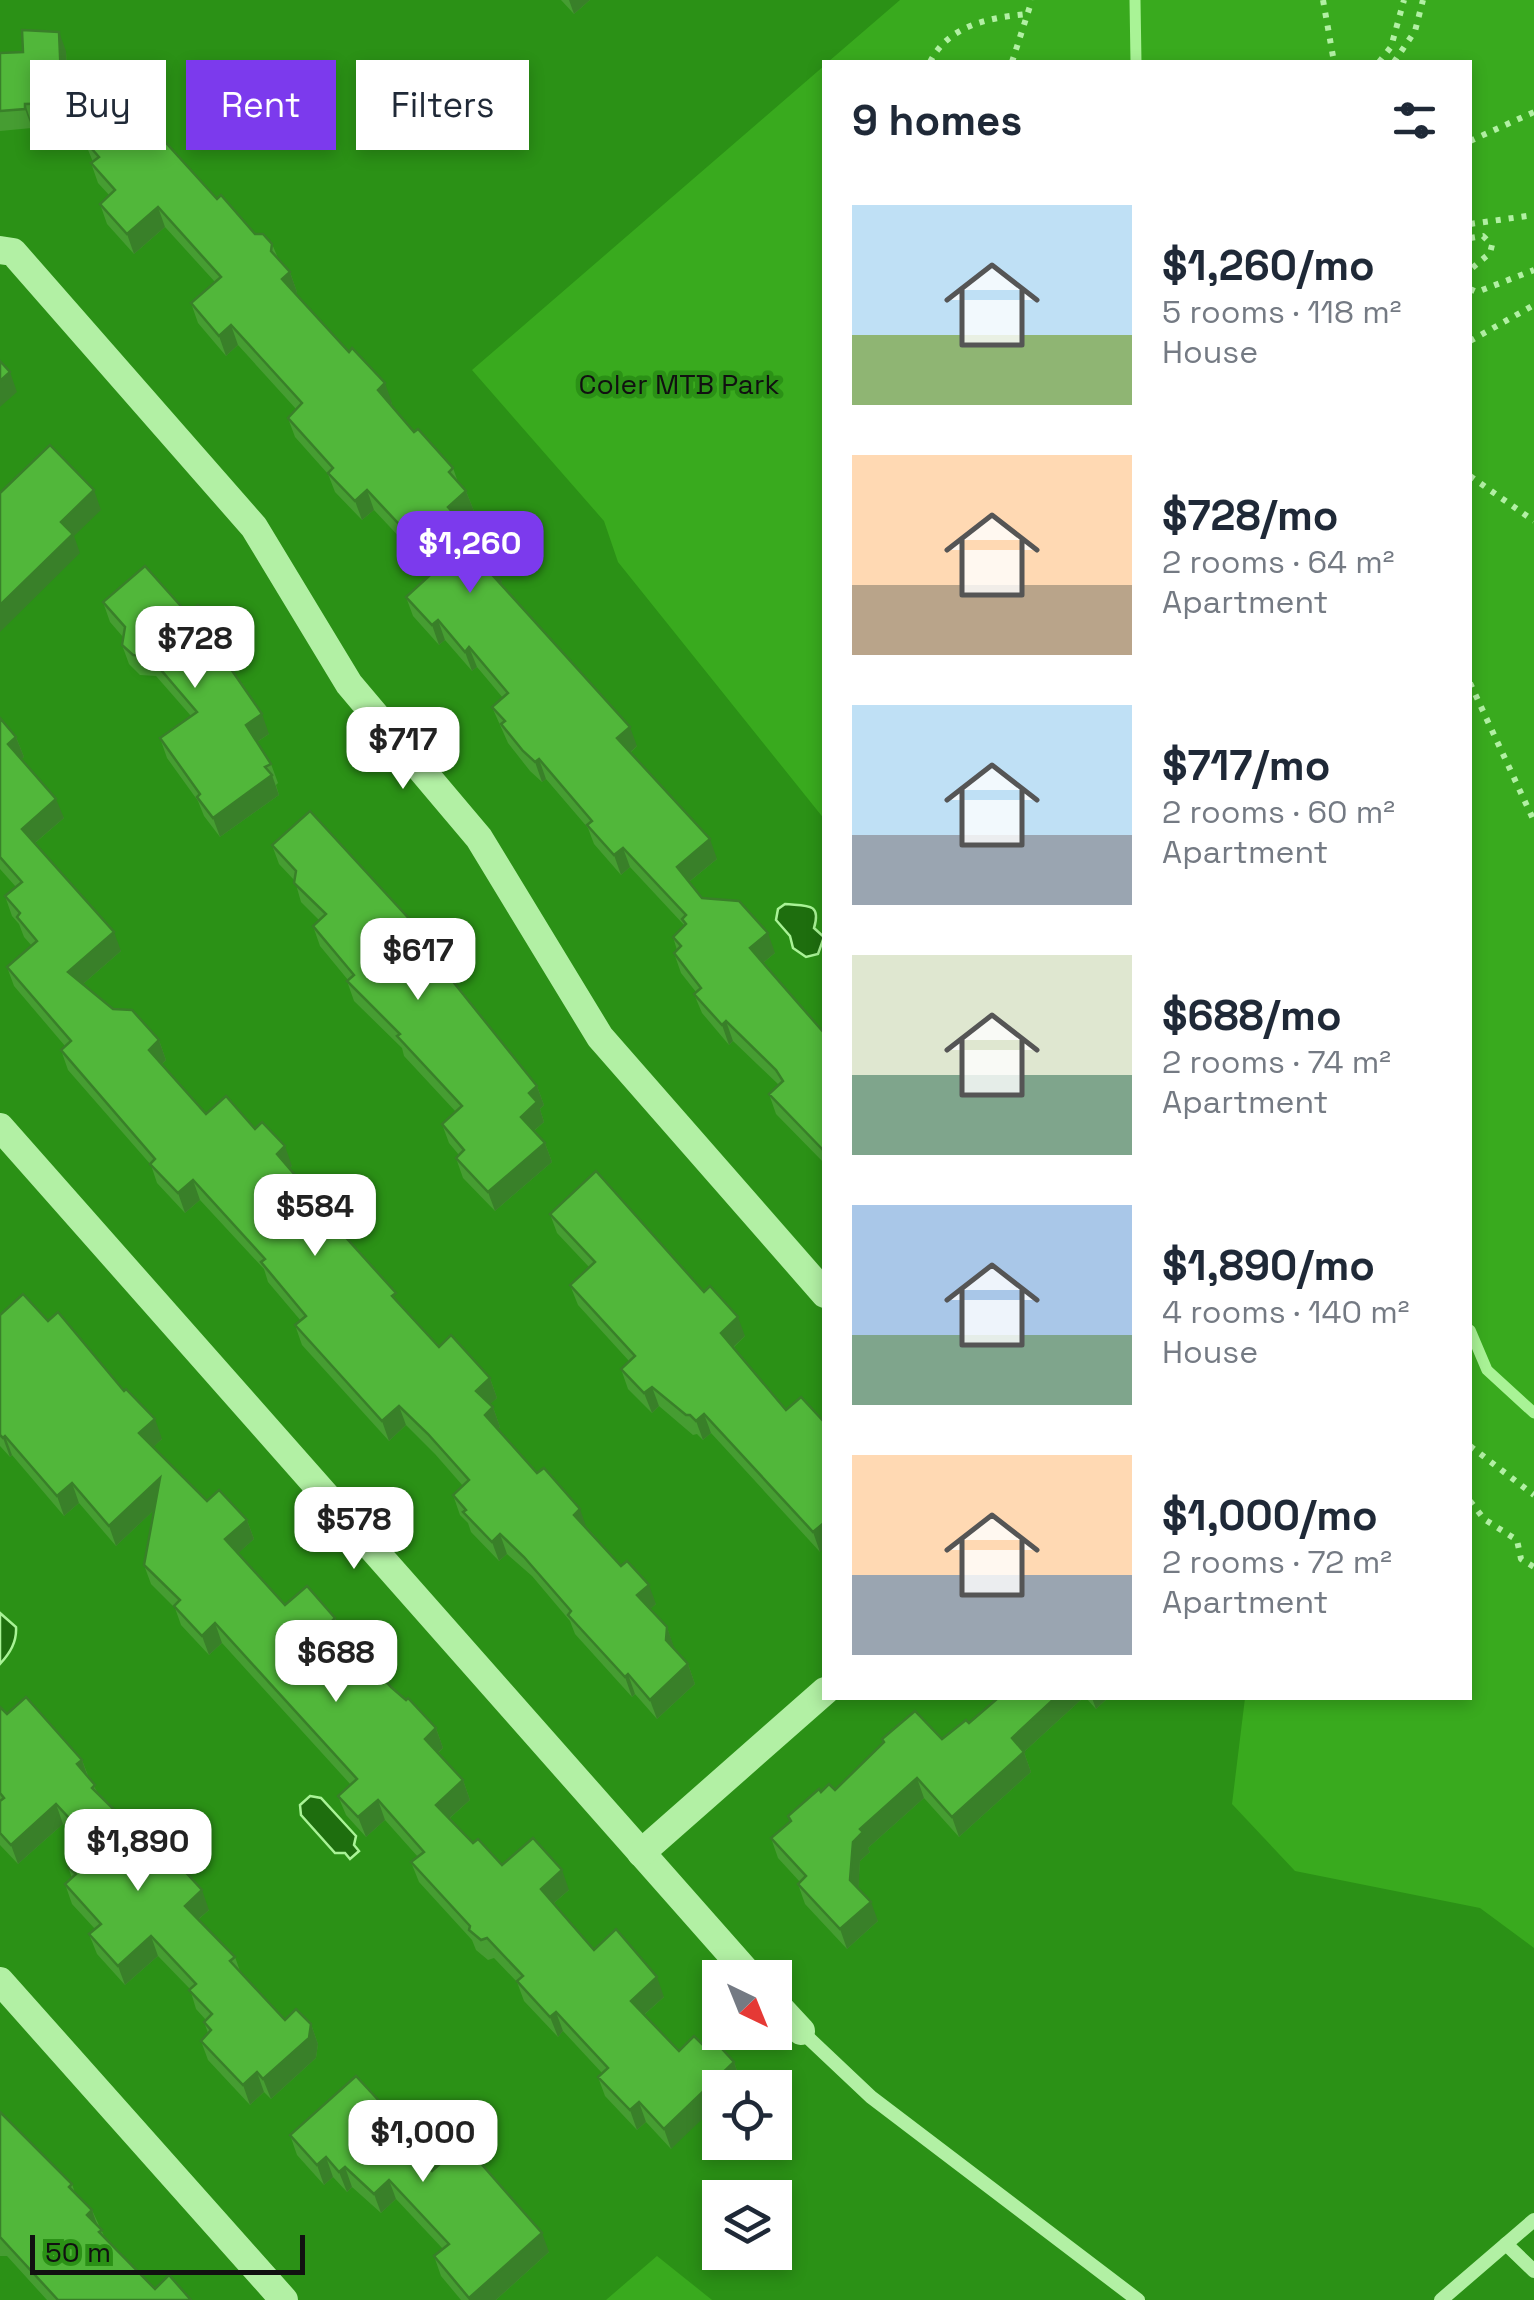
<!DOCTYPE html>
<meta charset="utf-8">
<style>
:root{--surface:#fff;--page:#f2f2f3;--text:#1f2937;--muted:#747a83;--accent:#7c3aed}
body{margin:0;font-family:"Space Grotesk",sans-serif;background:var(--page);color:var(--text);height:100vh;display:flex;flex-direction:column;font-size:38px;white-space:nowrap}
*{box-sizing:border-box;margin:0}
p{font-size:32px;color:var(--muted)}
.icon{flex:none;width:55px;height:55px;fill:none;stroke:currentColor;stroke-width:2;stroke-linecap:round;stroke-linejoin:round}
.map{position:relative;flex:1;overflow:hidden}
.sheet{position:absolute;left:822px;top:60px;width:650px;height:1640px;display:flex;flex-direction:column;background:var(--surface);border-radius:0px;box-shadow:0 5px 15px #0003}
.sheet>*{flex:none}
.top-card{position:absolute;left:30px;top:60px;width:642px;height:90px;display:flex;gap:20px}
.needle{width:65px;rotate:137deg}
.tools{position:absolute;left:702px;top:1960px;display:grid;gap:20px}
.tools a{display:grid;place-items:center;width:90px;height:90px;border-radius:0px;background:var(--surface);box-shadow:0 5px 15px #0003;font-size:50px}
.scale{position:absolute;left:30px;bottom:25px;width:275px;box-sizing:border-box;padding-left:10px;border:5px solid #111;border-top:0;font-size:28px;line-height:35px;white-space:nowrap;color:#111;-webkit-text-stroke:8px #2b9116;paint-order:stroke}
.price{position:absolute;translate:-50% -85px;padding:0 22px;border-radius:20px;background:#fff;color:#222;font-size:32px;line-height:65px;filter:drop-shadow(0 2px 5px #0008)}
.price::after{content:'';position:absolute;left:50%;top:60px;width:30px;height:22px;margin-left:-15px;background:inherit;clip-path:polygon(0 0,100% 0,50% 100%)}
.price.active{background:var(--accent);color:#fff}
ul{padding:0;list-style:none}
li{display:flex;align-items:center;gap:30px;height:250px;padding:0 30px}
li span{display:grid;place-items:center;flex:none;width:280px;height:200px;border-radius:0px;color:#555}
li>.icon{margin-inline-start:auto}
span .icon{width:120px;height:120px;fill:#fffc;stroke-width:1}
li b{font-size:42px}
h2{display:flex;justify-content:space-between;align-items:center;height:120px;padding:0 30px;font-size:42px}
.chip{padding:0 35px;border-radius:0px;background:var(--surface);box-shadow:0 5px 15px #0003;font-size:35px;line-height:90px}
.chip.active{background:var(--accent);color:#fff}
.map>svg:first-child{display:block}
</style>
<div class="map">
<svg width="1534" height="2300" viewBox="0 0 1534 2300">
<rect width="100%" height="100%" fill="#2b9116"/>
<g fill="#39aa1e">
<polygon points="900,0 1534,0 1534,1948 1480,1908 1295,1871 1232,1804 1245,1698 1470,1698 1470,62 828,62"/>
<polygon points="825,65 825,820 618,562 604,521 472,370"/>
<polygon points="657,2256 712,2300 606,2300"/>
</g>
<g fill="#1e6e0e" stroke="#a9f396" stroke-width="2.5">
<path d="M785,904C806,906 822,902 814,928L824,937L818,954L806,957L793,948L790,936L776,920L778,909Z"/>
<path d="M0,1613L16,1627C17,1642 10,1653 0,1664Z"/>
<polygon points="310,1796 321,1798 356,1836 354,1845 359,1851 350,1859 345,1853 335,1853 301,1815 300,1805"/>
</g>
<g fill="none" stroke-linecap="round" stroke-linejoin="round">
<g stroke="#a9f396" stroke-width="11">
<polyline points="1135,0 1136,62"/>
<polyline points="1470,1330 1487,1370 1534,1413"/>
</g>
<g stroke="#b2f0a4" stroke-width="6" stroke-dasharray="5 8" stroke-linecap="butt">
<polyline points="1323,0 1334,62"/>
<path d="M930,62C949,25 988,18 1027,14"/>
<polyline points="1012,62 1032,0"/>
<polyline points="1379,62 1391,47 1404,0"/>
<polyline points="1394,62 1415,31 1423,0"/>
<polyline points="1470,141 1534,112"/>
<polyline points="1470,224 1534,215"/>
<polyline points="1470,238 1483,236 1492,245 1490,253 1470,270"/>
<polyline points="1470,289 1477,292 1534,270"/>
<polyline points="1470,341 1534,305"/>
<polyline points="1470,476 1534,521"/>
<polyline points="1470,683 1534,821"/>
<polyline points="1470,1446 1534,1495"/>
<polyline points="1470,1501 1484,1519 1517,1540 1521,1559 1534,1567"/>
</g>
<g stroke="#b2f0a4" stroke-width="14">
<polyline points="801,2031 871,2097 1138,2300"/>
<polyline points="1506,2244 1534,2271"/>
<polyline points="1441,2300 1534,2220"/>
</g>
<g stroke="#b2f0a4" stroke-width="28">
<polyline points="0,250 13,252 254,527 349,684 479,838 600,1037 825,1294"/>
<polyline points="0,1127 752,1978"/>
<polyline points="641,1853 825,1691"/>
<polyline points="0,1981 284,2300"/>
<polyline points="775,2003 801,2031"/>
</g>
</g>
<g fill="#469d32">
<polygon points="561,0 590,0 574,14"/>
<polygon points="66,51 69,123 32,124 32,128 0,131 0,53"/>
<polygon points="84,140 217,199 255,234 272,244 278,258 290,272 297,292 295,293 392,403 390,405 414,432 453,468 458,482 466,491 474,511 461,522 502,582 500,583 637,746 630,753 717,859 689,882 702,898 775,953 763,963 825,1034 825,1164 776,1114 769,1094 779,1085 733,1041 729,1045 702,1013 694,994 696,992 681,973 674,953 677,950 673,937 684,925 630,867 621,875 594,844 588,828 546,779 542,782 530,771 508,743 492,707 503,698 477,667 472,671 445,640 439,645 413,616 406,597 433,573 374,510 362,520 335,492 328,474 295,437 288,418 296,409 238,345 226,356 198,323 191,303 215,282 165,227 134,254 107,224 100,204 110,196 98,183 91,163 93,162"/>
<polygon points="103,602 188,614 234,656 226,663 269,734 257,742 271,764 278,783 276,785 279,795 220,837 204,816 198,801 167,758 160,738 191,716 156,676 140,675 129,664 122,645 123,637 110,622"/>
<polygon points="0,718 16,737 24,757 21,759 64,818 35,843 121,951 83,984 113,1009 159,1040 166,1060 162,1064 206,1114 255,1129 292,1166 289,1168 295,1175 302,1195 297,1199 322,1229 400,1305 439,1347 490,1378 497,1398 490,1404 493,1407 500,1427 498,1429 656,1604 650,1609 667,1627 674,1649 688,1664 695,1684 657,1719 635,1694 632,1697 575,1634 570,1621 532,1576 507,1554 499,1561 471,1532 468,1523 460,1515 453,1495 463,1486 435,1454 406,1425 389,1441 302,1345 295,1325 301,1321 268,1282 264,1269 200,1200 185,1213 157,1183 151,1165 68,1070 61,1050 65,1046 14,986 7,967 32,946 24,937 19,924 12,916 5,896 16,887 0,869"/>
<polygon points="272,845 436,948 442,968 537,1086 544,1105 540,1109 544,1122 534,1131 545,1143 552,1162 495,1211 463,1178 456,1158 459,1155 449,1143 442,1124 456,1112 404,1056 402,1048 354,1001 347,981 348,980 320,946 313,926 319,920 301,902 295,881 279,864"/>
<polygon points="550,1214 704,1292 745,1336 734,1347 786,1410 820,1552 711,1433 703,1440 697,1434 693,1435 659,1406 652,1413 628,1389 621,1369 629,1361 578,1305 570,1285 589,1267 557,1233"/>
<polygon points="0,1315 162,1439 153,1447 207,1501 247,1520 254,1539 238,1553 285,1605 335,1618 339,1629 391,1687 436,1728 443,1748 438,1753 463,1780 470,1800 450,1818 473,1843 502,1865 569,1890 554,1903 594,1950 664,1997 644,2015 679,2051 704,2046 734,2062 741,2082 735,2088 720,2088 671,2149 646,2122 637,2130 605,2096 598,2077 602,2073 563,2031 558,2037 524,2001 517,1982 494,1958 488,1960 476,1950 472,1940 419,1882 411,1862 418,1857 385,1820 366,1837 346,1815 338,1796 351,1785 222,1643 209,1655 181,1625 175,1608 151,1584 144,1565 154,1510 116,1546 79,1503 64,1516 12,1455 10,1457 0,1446"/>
<polygon points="998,1698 1083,1698 1024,1752 1031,1772 959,1837 924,1798 868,1848 870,1852 860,1861 858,1889 878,1921 847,1949 805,1904 798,1884 800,1882 778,1858 771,1838 790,1822 788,1816 821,1792 835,1790 883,1743 882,1739 942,1739 969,1723"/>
<polygon points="1086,1698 1108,1698 1096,1709"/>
<polygon points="0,1707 7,1714 82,1760 89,1778 99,1795 209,1910 198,1920 235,1957 240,1971 285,2020 311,2024 318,2044 316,2058 271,2099 264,2092 250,2105 208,2060 201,2041 208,2033 204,2022 206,2020 196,2009 190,1989 158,1956 125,1985 97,1954 89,1934 95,1929 72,1904 65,1884 72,1878 68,1867 87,1850 63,1824 18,1864 0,1845"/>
<polygon points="0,2112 72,2184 75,2193 92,2210 105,2238 155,2289 191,2300 47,2300 7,2256 0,2256"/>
<polygon points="388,2122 432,2171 549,2252 496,2300 461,2300 441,2276 434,2256 443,2249 396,2199 381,2213 352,2187 347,2192 333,2177 324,2185 297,2155 290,2135"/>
</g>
<g fill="#398029">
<polygon points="569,0 590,0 574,14"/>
<polygon points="59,32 66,51 69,123 62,103"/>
<polygon points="25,104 32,124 32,128 25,109"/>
<polygon points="158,207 165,227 134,254 127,234"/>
<polygon points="290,272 297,292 290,299 282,279"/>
<polygon points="231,325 238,345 226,356 219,336"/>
<polygon points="10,372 17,392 0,407 0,381"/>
<polygon points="385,383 392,403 385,410 378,390"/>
<polygon points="94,490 101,510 74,536 80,553 0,632 0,605 61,522"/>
<polygon points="367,490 374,510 362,520 355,501"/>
<polygon points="466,491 474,511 455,527 448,507"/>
<polygon points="495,562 502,582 494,589 487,569"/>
<polygon points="438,620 445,640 439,645 432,625"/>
<polygon points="227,636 234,656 223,666 215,646"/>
<polygon points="469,647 477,667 472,671 465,652"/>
<polygon points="262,714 269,734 254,744 246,725"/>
<polygon points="630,727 637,746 624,758 617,738"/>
<polygon points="16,737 24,757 15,764 8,744"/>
<polygon points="539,759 546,779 542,782 535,762"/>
<polygon points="272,775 279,795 220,837 213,818"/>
<polygon points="56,799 64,818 29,848 22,829"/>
<polygon points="710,839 717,859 684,886 677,867"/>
<polygon points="623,848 630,867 621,875 614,855"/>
<polygon points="114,932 121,951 75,991 68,972"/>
<polygon points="768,933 775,953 757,968 750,948"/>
<polygon points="436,948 443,968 437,973 430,953"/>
<polygon points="726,1021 733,1041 729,1045 722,1025"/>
<polygon points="159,1040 166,1060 156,1070 149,1050"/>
<polygon points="537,1086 544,1105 540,1109 544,1122 528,1136 521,1117 529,1093"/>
<polygon points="545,1143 552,1162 495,1211 488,1192"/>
<polygon points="285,1146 292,1166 284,1173 277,1154"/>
<polygon points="295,1175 302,1195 292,1204 285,1184"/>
<polygon points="193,1180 200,1200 185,1213 178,1193"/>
<polygon points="738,1317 745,1336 728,1352 721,1333"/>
<polygon points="490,1378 497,1398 483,1411 476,1391"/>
<polygon points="652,1387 659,1406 652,1413 644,1393"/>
<polygon points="399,1406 406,1425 389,1441 382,1421"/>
<polygon points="493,1407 500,1427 492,1434 485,1415"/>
<polygon points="704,1414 711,1433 703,1440 696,1421"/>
<polygon points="155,1419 162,1439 147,1453 139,1433"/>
<polygon points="5,1436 12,1455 10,1457 3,1438"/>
<polygon points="160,1478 167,1498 116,1546 109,1526"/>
<polygon points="72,1483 79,1503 64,1516 57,1496"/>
<polygon points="580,1509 587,1529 574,1515"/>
<polygon points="247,1520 254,1539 232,1559 225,1539"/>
<polygon points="825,1522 825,1547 820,1552 813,1532"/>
<polygon points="500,1534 507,1554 499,1561 492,1542"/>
<polygon points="649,1585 656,1604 644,1615 637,1595"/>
<polygon points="215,1623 222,1643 209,1655 202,1636"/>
<polygon points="667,1627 674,1647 673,1659 666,1640"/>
<polygon points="688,1664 695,1684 657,1719 650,1700"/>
<polygon points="628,1674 635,1694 632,1697 625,1677"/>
<polygon points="1055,1698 1083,1698 1024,1752 1031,1772 959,1837 952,1817 1012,1738"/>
<polygon points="1092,1698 1108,1698 1096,1709"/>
<polygon points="436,1728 443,1748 432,1758 425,1739"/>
<polygon points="82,1760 89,1780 77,1764"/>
<polygon points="917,1778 924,1798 868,1848 870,1852 860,1861 858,1900 850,1880 853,1842 860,1829"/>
<polygon points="463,1780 470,1800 443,1824 436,1805"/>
<polygon points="378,1800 385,1820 366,1837 358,1817"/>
<polygon points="56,1804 63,1824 18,1864 11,1845"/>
<polygon points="562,1870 569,1890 548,1908 541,1889"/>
<polygon points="202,1890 209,1910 192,1925 185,1906"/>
<polygon points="871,1902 878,1921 847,1949 840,1929"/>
<polygon points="151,1936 158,1956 125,1985 118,1966"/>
<polygon points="657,1977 664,1997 638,2020 631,2001"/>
<polygon points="556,2012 563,2031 558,2037 550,2017"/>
<polygon points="311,2024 318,2044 316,2058 271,2099 263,2079"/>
<polygon points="734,2062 741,2082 735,2088 720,2088 720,2102 671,2149 664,2129"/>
<polygon points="257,2072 264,2092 250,2105 243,2085"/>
<polygon points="639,2102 646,2122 637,2130 630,2110"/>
<polygon points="381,2103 388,2123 376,2108"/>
<polygon points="326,2157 333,2177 324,2185 317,2165"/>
<polygon points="345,2167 352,2187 347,2192 339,2172"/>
<polygon points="389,2180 396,2199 381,2213 374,2194"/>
<polygon points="92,2210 99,2230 87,2215"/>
<polygon points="542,2233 549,2252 496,2300 469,2300 469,2298"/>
</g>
<g fill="#51b73a" stroke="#398029" stroke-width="2.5">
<polygon points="22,30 59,32 62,103 25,104 25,109 0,111 0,53 23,52"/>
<polygon points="128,101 217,199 221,195 255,234 263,234 272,244 271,251 290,272 282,279 349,352 352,348 385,383 378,390 414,432 418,429 453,468 449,472 466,491 448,507 495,562 487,569 630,727 617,738 710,839 677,867 702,898 739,901 768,933 750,948 825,1034 825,1152 769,1094 783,1081 776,1070 726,1021 722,1025 694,994 701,988 674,953 681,946 673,937 686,924 682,919 686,915 623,848 614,855 587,825 592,821 539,759 535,762 523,751 501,724 505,721 492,707 508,693 469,647 465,652 438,620 432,625 406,597 439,567 367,490 355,501 328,473 333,468 288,418 302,403 231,325 219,336 191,303 221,277 158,207 127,234 100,204 115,190 91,163 99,157 84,140"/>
<polygon points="0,361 10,372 0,381"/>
<polygon points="50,445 94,490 61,522 73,534 0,605 0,493"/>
<polygon points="145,566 188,614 198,605 227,636 215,646 262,714 246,725 271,764 265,767 272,775 213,818 197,797 200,794 160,738 197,712 149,656 133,655 122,645 125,627 103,602"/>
<polygon points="0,718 16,737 8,744 56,799 22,829 114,932 68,972 113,1009 132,1010 159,1040 149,1050 206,1114 226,1096 255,1129 262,1122 285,1146 277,1154 295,1175 285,1184 322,1229 331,1221 396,1293 392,1296 439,1347 451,1335 490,1378 476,1391 493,1407 485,1415 537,1473 544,1468 580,1509 574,1515 621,1566 627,1561 649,1585 637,1595 667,1627 666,1640 688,1664 650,1700 628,1674 625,1677 568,1615 571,1611 524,1557 500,1534 492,1542 463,1512 466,1510 453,1495 469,1480 428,1434 399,1406 382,1421 295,1325 306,1316 261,1262 265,1259 193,1180 178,1193 150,1164 155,1159 61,1050 71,1041 7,967 37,941 17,917 20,913 5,896 22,882 0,857"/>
<polygon points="310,811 436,948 430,953 537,1086 529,1093 537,1102 521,1117 545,1143 488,1192 456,1158 464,1150 442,1124 462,1106 397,1036 400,1034 347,981 354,975 313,926 326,914 294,883 296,871 272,845"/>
<polygon points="596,1171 704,1292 710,1286 738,1317 721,1333 786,1410 801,1397 825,1423 825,1522 813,1532 704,1414 696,1421 690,1415 686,1415 652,1387 644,1393 621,1369 635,1356 570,1285 595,1262 550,1214"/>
<polygon points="23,1294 48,1321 58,1312 124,1391 126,1389 155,1419 139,1433 207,1501 219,1490 247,1520 225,1539 285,1605 307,1586 335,1618 332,1621 391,1687 406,1700 408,1698 436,1728 425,1739 463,1780 436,1805 473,1843 478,1839 502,1865 533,1838 562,1870 541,1889 594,1950 616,1929 657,1977 631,2001 679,2051 694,2036 704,2046 712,2038 734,2062 664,2129 639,2102 630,2110 598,2077 608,2068 556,2012 550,2017 517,1981 523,1976 487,1938 481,1940 469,1930 470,1926 411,1862 424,1852 378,1800 358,1817 338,1796 357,1779 215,1623 202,1636 174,1606 180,1600 144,1565 160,1478 109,1526 72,1483 57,1496 5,1436 3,1438 0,1435 0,1315"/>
<polygon points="26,1697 82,1760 77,1764 95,1785 92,1788 162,1857 167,1852 202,1890 185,1906 235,1957 230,1961 285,2020 296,2009 311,2024 309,2038 263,2079 257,2072 243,2085 201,2041 211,2030 204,2022 212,2014 189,1990 196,1984 151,1936 118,1966 89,1934 101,1924 65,1884 76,1874 68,1867 93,1844 56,1804 11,1845 0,1833 0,1801 4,1798 0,1793 0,1707 7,1714"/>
<polygon points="998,1698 1055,1698 1012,1738 1024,1752 952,1817 917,1778 860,1829 863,1832 853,1842 850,1880 871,1902 840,1929 798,1884 806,1876 771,1838 791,1821 788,1816 819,1789 821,1792 829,1784 835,1790 884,1742 882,1739 915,1711 942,1739 966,1720 969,1723"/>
<polygon points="356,2076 381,2103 376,2108 432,2171 463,2143 542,2233 469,2298 434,2256 449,2244 389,2180 374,2194 345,2167 339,2172 326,2157 317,2165 290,2135"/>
<polygon points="0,2112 72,2184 69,2187 92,2210 87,2215 102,2230 99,2232 155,2289 169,2275 191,2300 58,2300 0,2237"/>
</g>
<g text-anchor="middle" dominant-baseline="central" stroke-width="9" stroke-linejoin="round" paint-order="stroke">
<g font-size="28" fill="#111" stroke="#2b9116">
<text x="679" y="384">Coler MTB Park</text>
</g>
</g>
</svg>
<div class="tools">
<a><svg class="needle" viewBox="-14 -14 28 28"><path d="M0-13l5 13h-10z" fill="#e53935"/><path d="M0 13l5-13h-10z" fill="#747a83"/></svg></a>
<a><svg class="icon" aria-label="locate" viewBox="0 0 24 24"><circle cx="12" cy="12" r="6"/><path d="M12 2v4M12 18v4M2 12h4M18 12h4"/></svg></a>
<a><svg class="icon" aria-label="layers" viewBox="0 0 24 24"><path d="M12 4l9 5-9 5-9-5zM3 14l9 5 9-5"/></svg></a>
</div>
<div class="scale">50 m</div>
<b class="price active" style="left:470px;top:596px">$1,260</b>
<b class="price" style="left:195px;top:691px">$728</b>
<b class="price" style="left:403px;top:792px">$717</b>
<b class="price" style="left:418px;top:1003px">$617</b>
<b class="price" style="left:315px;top:1259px">$584</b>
<b class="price" style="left:354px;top:1572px">$578</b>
<b class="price" style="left:336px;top:1705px">$688</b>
<b class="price" style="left:138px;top:1894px">$1,890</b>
<b class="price" style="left:423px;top:2185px">$1,000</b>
<div class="top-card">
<a class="chip">Buy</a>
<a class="chip active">Rent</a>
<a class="chip">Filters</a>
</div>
<section class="sheet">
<h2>9 homes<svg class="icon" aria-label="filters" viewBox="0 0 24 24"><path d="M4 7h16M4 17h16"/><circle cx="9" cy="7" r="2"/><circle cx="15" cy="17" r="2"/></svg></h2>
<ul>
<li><span style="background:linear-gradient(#bfe0f5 65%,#8fb573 0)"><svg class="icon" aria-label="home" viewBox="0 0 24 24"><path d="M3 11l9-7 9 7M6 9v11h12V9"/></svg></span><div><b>$1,260/mo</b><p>5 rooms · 118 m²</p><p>House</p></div></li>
<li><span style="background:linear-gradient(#ffd9b3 65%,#b9a48a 0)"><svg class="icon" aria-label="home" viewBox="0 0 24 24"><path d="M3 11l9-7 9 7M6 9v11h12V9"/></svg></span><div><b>$728/mo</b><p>2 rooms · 64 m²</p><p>Apartment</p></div></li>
<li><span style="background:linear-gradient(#bfe0f5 65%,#9aa5b1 0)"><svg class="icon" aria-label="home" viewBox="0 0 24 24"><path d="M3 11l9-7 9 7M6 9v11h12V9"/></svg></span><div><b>$717/mo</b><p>2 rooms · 60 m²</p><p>Apartment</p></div></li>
<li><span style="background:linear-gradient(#dfe7d0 60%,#7fa58c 0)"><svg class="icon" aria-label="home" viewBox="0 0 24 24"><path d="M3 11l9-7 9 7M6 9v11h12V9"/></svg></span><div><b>$688/mo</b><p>2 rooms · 74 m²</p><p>Apartment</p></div></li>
<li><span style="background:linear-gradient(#a9c7e8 65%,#7fa58c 0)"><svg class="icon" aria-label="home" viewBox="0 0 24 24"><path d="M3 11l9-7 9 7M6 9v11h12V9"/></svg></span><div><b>$1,890/mo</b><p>4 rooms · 140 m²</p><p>House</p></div></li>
<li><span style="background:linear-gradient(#ffd9b3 60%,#9aa5b1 0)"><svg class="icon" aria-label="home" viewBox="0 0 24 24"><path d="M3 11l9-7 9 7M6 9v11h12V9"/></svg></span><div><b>$1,000/mo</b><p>2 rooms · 72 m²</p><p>Apartment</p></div></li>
</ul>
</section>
</div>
